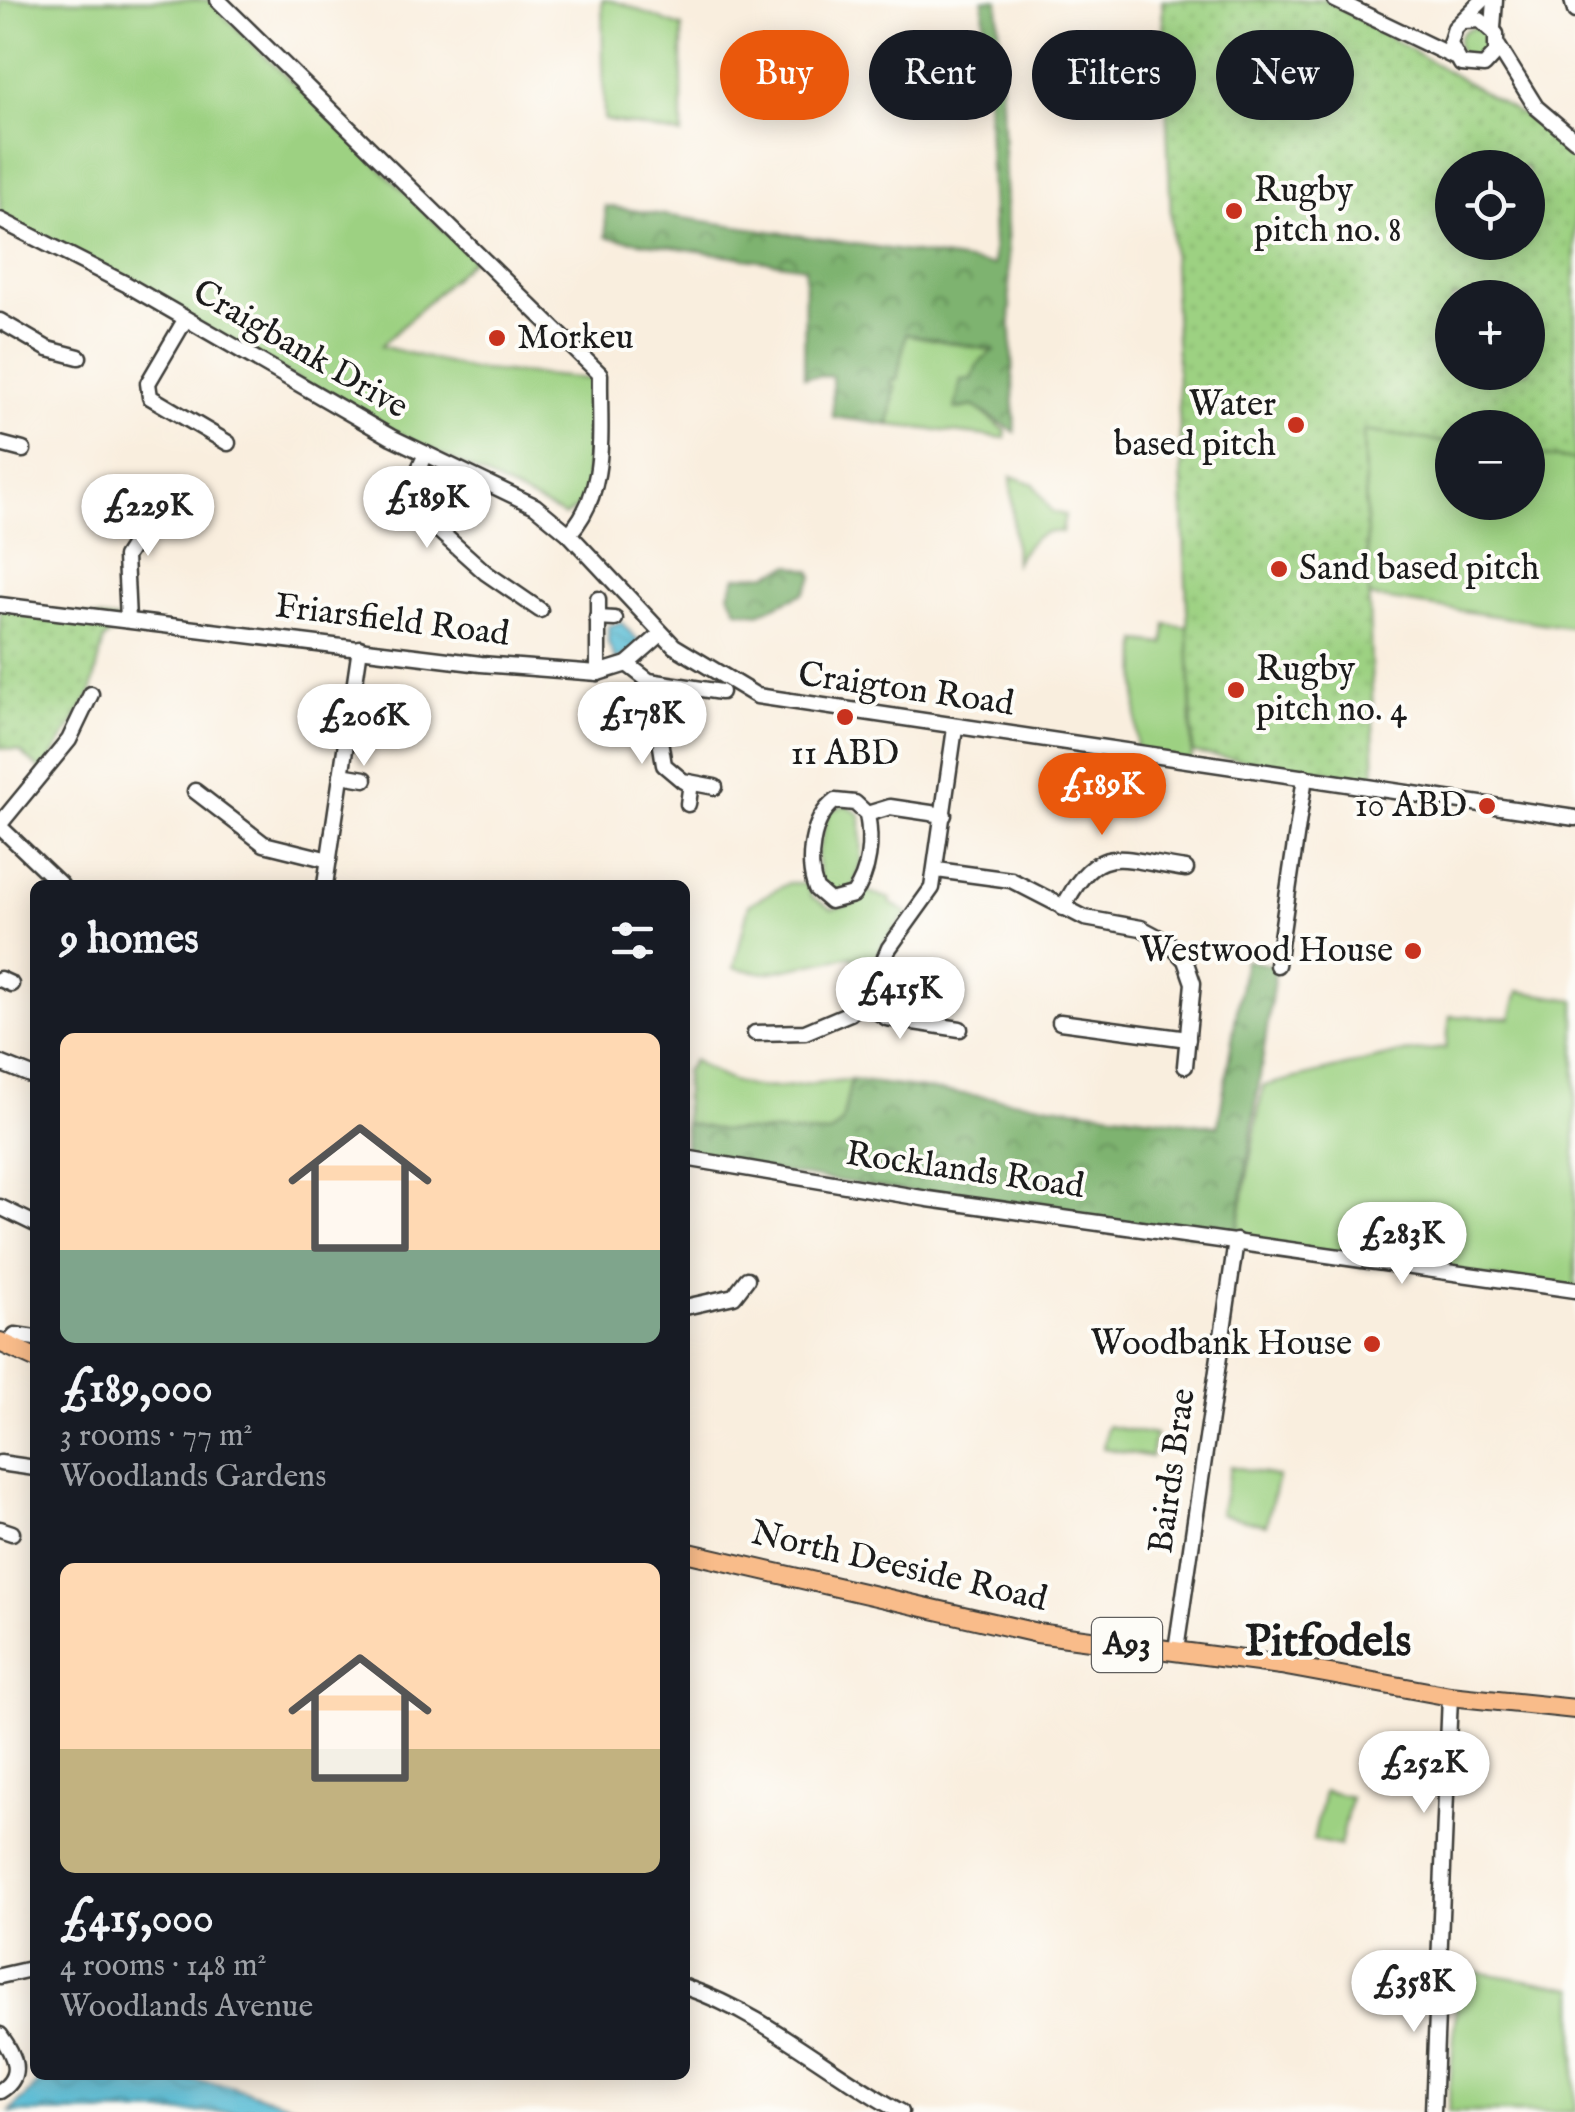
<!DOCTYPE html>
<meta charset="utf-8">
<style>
:root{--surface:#171b24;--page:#20242c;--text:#f1f3f6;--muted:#9ea1a6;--accent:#ea580c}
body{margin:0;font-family:"IM FELL English",serif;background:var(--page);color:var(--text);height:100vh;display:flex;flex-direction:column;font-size:38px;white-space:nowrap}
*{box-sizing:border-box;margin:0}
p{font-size:32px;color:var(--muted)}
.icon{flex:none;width:55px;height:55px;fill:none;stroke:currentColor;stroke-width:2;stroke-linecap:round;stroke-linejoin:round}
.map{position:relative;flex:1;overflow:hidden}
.drawer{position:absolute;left:30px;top:880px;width:660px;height:1200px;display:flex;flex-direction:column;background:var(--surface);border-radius:15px;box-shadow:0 5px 25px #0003}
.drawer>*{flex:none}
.banner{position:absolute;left:720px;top:30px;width:705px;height:90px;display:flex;gap:20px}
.controls{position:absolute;left:1435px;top:150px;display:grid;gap:20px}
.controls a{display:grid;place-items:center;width:110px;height:110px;border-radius:50%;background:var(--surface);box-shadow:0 5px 25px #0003;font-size:50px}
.price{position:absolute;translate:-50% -85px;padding:0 22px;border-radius:35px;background:#fff;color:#222;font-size:32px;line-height:65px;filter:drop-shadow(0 2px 5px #0008)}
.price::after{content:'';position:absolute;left:50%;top:60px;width:30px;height:22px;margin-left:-15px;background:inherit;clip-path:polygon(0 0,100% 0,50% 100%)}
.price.current{background:var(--accent);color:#fff}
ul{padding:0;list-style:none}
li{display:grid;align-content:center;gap:20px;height:530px;padding:0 30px}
li span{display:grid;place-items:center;height:310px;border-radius:15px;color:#555}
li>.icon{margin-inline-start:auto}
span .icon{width:180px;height:180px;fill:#fffc;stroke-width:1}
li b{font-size:42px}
h2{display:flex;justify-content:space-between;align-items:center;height:120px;padding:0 30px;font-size:42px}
.chip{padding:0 35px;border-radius:45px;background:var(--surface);box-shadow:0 5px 25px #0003;font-size:35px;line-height:90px}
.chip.current{background:var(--accent);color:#fff}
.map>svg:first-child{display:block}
</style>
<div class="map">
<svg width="1575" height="2112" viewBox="0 0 1575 2112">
<defs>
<pattern id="forest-crowns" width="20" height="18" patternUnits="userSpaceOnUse" patternTransform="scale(2.5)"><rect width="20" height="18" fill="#7eb370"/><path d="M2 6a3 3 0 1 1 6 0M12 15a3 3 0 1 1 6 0" fill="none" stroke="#66915b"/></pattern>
<pattern id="park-dots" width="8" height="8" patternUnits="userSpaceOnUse" patternTransform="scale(2.5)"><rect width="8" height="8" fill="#9dd182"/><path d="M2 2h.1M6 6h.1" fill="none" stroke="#87b370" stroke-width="1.8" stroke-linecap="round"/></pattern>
<pattern id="water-waves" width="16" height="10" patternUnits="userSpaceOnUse" patternTransform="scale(2.5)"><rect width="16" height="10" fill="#57bcd5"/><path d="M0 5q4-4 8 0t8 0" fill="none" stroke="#4ba1b6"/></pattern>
</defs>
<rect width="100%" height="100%" fill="#fdfcf7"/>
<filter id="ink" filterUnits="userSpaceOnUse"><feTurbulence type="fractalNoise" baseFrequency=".01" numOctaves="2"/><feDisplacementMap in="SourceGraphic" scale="20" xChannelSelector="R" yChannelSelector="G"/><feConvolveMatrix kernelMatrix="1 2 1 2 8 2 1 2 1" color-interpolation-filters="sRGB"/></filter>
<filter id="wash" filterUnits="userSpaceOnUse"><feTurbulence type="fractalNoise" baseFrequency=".0048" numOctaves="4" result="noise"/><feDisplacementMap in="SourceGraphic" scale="40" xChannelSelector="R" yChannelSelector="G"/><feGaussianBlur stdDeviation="2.25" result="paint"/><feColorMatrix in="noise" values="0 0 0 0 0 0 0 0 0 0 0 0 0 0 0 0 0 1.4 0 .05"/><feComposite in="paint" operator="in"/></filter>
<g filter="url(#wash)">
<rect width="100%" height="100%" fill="#f9eede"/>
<g fill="#9dd182" stroke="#5c764f" stroke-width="2.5">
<polygon points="0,0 208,0 473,259 381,346 470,369 590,379 587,501 565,516 387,427 0,220"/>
<path d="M602,0C626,0 656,20 682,27V135L604,120Z"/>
<circle cx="1474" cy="44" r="16"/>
<polygon points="905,334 994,351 960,409 974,406 1006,431 1005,438 889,425 895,387 890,385 891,379 897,379"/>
<polygon points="1363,430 1452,443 1452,502 1528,502 1528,454 1575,460 1575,628 1369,597"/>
<path d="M1011,476L1034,484L1052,512L1065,515L1062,532C1038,529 1026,544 1015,563Z"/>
<polygon points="1166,624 1188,627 1192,762 1136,754 1138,641 1164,644"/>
<polygon points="846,805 861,815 862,863 852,890 836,897 821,888 817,856 829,811"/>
<polygon points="789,883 805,883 812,897 832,909 857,903 866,891 891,899 890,903 908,913 883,943 866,984 861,965 851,956 766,973 734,968 749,904"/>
<polygon points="1518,991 1575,1000 1575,1290 1236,1241 1263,1086 1395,1054 1446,1048 1450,1016 1511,1018"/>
<path d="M693,1060C758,1104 781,1083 851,1080L842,1123L829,1134L720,1130L685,1123V1072Z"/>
<polygon points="1107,1426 1155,1435 1151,1457 1103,1448"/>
<polygon points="1231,1466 1278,1477 1266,1525 1220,1514"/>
<polygon points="1324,1791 1351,1797 1340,1846 1313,1840"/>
<polygon points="1459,1969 1575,1988 1575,2112 1448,2112"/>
</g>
<g fill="url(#forest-crowns)" stroke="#4d6846" stroke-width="2.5">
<polygon points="983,0 998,0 1015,432 974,406 955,409 961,380 972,379 978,364 993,350 906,334 897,380 891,380 891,385 895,386 889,425 833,417 832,376 804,377 805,267 606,237 605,206 994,265"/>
<polygon points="791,565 811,571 813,577 804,593 759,613 737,610 729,593 736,577 768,574"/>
<polygon points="1245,960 1276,966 1236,1241 685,1158 685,1123 720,1130 829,1134 842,1123 851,1080 1218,1126"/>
</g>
<g fill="url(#park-dots)" stroke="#5c764f" stroke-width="2.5" fill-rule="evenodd">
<path d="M1162,0H1326L1575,146V460L1528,454V428H1452V443L1363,431L1375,779L1193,753ZM1452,168H1528V242H1452ZM1452,298H1528V372H1452Z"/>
<polygon points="0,605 133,622 104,639 91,694 43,772 20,751 0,748"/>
</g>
<g fill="url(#water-waves)" stroke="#3a6c78" stroke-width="2.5">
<polygon points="621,622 641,644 616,661 608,643 608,626"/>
<polygon points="46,2075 153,2075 223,2084 316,2112 10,2112"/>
</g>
</g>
<g filter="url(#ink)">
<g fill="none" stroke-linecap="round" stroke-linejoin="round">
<g stroke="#3d3c39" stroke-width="19">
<g id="minor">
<path d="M218,0L600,374C599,431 609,490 569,534"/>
<polyline points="1335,0 1454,57"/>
<polyline points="1572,0 1575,11"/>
<polyline points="1464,21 1480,20 1496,34 1496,53 1484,66 1461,64 1450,44 1455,28 1483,0"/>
<polyline points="1493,28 1495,0"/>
<polyline points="1498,46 1536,107 1575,140"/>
<polyline points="0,220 126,284 391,437 535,506 569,534 674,646 757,696 1575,818"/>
<polyline points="185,320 148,383 150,397 228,443"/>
<polyline points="0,321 48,349 79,357"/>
<polyline points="0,444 23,450"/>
<polyline points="426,454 410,488 408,503 486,573 540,610"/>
<polyline points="0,605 481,664 598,673 627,664 661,634"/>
<polyline points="597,618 615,619"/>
<polyline points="128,620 125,557 162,499"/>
<polyline points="627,664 649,681 721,692"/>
<polyline points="598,673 598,599"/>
<polyline points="668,686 660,740 664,765 683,781 715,787"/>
<polyline points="341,775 365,779"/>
<polyline points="195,791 264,844 329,860"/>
<polyline points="688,804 691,783"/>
<path d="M867,814C872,841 870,873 853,895L830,901L816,889C806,862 811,819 835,801L855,803L867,814L890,807L944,815"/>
<polyline points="0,824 69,740 91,694"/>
<polyline points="0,827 61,885"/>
<polyline points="937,870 1011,880 1085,918 1141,928 1169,943 1185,960 1193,983 1185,1066"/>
<polyline points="325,885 360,648"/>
<path d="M1063,908C1098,839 1119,860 1186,869"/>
<polyline points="1277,965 1305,777"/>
<polyline points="0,979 11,984"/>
<polyline points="862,1002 887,1018 960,1029"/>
<polyline points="1060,1022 1188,1039"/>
<polyline points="755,1033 805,1032 850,1013 869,994 889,948 932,888 955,728"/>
<polyline points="0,1063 35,1077"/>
<polyline points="685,1158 928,1199 1575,1290"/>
<polyline points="0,1207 35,1224"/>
<polyline points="685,1307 734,1296 747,1279"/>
<polyline points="7,1345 15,1335 35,1338"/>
<polyline points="0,1463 35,1468"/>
<polyline points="0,1529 12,1533"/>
<polyline points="1176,1650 1236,1241"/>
<polyline points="0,1976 35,1968"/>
<path d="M685,1987C767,2015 826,2071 901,2112"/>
<path d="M0,2035C14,2054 25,2076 0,2091"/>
<polyline points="1433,2112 1450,1696"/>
</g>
</g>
<g stroke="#3d3c39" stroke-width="22">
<g id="major">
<polyline points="0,1342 35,1358"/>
<polyline points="685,1552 1037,1633 1281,1665 1450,1696 1575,1709"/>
</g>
</g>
<use href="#minor" stroke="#fff" stroke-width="14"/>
<use href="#major" stroke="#f9bc8a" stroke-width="18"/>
</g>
</g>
<g fill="#c8321e" stroke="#fdfcf7" stroke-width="4">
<circle cx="1234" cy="211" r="10"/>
<circle cx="497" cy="338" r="10"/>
<circle cx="1296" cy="425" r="10"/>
<circle cx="1279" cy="569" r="10"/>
<circle cx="1236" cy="690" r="10"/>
<circle cx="845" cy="717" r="10"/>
<circle cx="1487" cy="806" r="10"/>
<circle cx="1413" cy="951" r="10"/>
<circle cx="1372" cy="1344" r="10"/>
</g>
<g text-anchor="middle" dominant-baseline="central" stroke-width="8" stroke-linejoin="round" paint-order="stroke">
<rect fill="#fdfcf7" stroke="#605f5e" stroke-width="2.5" x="1092" y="1618" width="70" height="54" rx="8"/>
<g font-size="32" font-weight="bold" fill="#1c1c1c">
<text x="1127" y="1645">A93</text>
</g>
<g font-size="35" fill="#1c1c1c" stroke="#fdfcf7" text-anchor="start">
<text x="1254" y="191">Rugby<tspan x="1254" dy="40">pitch no. 8</tspan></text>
<text x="517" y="338">Morkeu</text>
<text x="1276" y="405" text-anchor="end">Water<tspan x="1276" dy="40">based pitch</tspan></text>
<text x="1299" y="569">Sand based pitch</text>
<text x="1256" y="670">Rugby<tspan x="1256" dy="40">pitch no. 4</tspan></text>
<text x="845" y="754" text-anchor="middle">11 ABD</text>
<text x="1467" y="806" text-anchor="end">10 ABD</text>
<text x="1393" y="951" text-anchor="end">Westwood House</text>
<text x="1352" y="1344" text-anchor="end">Woodbank House</text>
</g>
<g font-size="35" fill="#1c1c1c" stroke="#fdfcf7">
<text transform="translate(300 350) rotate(30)">Craigbank Drive</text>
<text transform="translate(392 621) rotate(7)">Friarsfield Road</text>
<text transform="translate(906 690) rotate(8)">Craigton Road</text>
<text transform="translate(965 1171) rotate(8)">Rocklands Road</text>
<text transform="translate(1173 1471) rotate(-82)">Bairds Brae</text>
<text transform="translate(899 1567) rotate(13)">North Deeside Road</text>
</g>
<g font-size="45" font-weight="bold" fill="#1c1c1c" stroke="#fdfcf7">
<text x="1328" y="1642">Pitfodels</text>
</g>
</g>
</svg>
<div class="controls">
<a><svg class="icon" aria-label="locate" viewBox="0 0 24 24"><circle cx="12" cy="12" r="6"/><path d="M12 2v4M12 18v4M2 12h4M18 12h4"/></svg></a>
<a>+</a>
<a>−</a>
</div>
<b class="price" style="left:427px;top:551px">£189K</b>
<b class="price" style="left:148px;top:559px">£229K</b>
<b class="price" style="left:642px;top:767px">£178K</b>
<b class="price" style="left:364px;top:769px">£206K</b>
<b class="price current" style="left:1102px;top:838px">£189K</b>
<b class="price" style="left:900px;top:1042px">£415K</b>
<b class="price" style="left:1402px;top:1287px">£283K</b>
<b class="price" style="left:1424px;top:1816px">£252K</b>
<b class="price" style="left:1414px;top:2035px">£358K</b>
<div class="banner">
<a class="chip current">Buy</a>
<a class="chip">Rent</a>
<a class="chip">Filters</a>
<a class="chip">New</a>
</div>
<section class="drawer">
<h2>9 homes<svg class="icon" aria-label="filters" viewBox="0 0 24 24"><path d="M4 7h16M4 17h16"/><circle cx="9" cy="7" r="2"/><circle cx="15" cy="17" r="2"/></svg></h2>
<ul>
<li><span style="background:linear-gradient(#ffd9b3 70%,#7fa58c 0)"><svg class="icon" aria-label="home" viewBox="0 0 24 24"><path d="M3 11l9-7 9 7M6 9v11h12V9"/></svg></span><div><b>£189,000</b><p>3 rooms · 77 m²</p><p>Woodlands Gardens</p></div></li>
<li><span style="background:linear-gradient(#ffd9b3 60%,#c2b280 0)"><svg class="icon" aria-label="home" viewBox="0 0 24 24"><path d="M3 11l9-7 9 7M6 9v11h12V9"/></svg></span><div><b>£415,000</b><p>4 rooms · 148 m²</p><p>Woodlands Avenue</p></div></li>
</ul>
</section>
</div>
